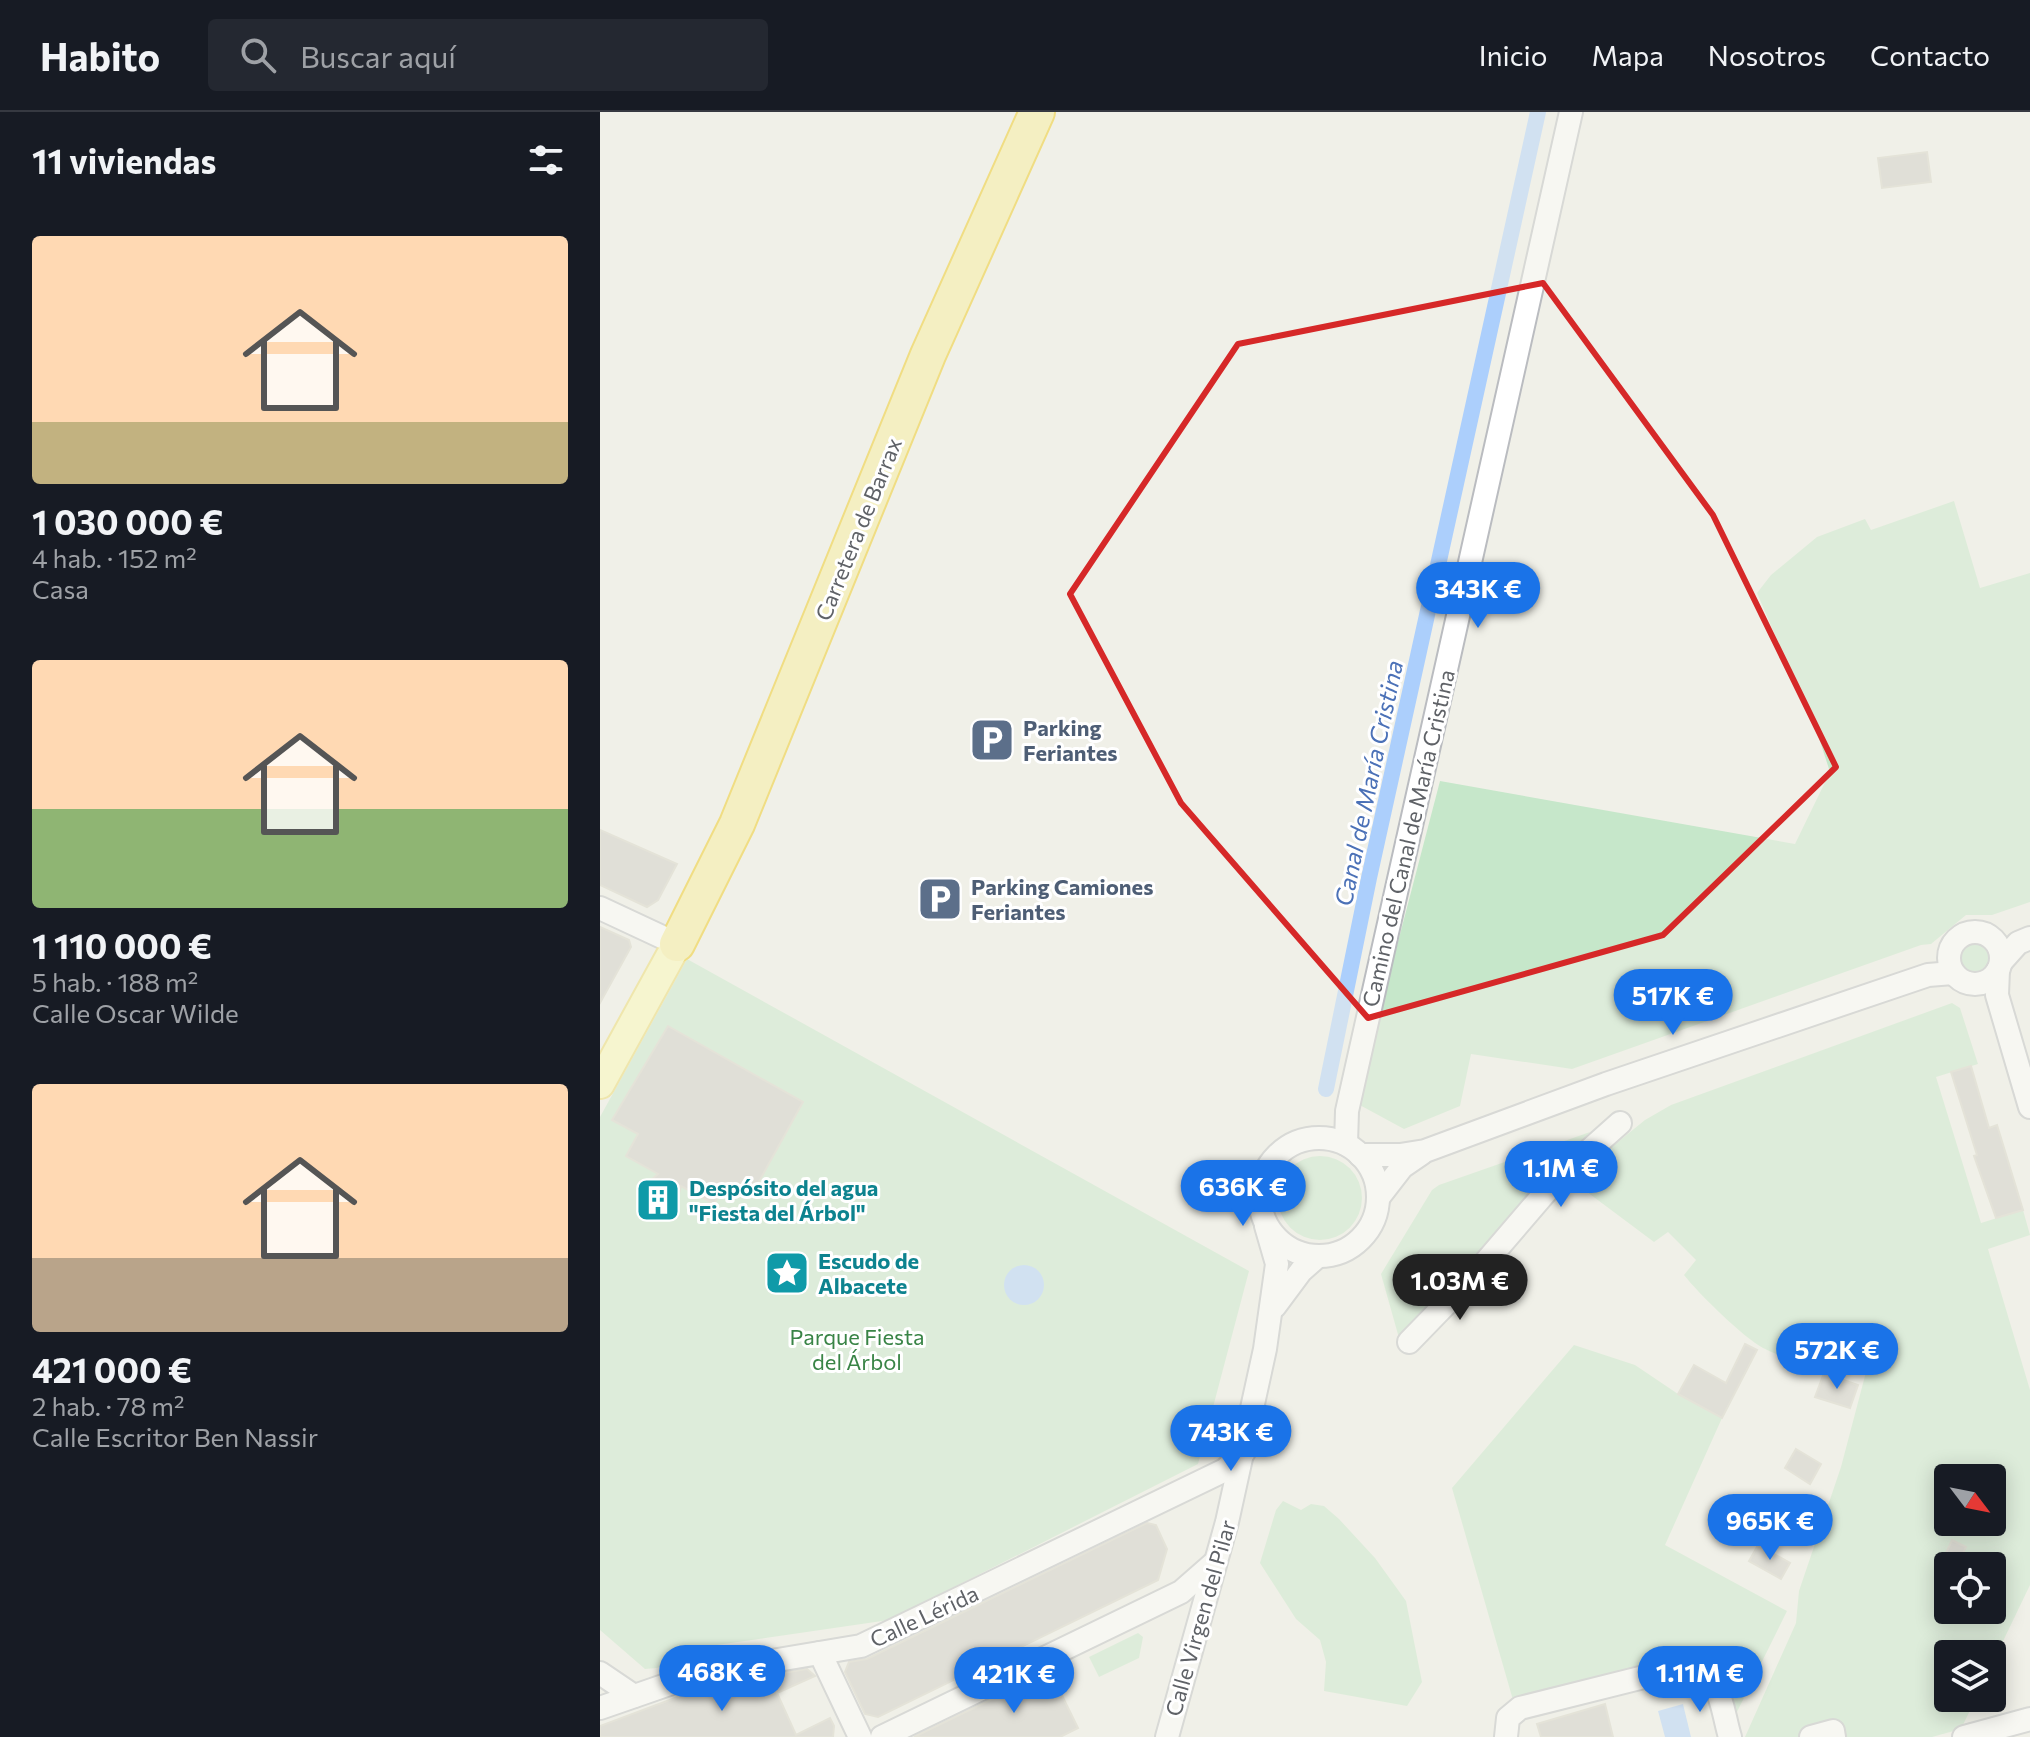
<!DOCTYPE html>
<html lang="es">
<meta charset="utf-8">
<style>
:root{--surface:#171b24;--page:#242831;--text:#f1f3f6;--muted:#9ea1a6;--line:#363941;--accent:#1a73e8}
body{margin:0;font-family:Commissioner,sans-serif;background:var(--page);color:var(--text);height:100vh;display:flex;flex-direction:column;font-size:30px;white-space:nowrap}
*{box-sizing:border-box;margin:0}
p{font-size:26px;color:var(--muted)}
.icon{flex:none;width:44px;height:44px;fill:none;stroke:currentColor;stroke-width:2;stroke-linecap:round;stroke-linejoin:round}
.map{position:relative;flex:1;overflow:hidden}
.side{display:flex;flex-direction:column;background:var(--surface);width:600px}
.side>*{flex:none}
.needle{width:52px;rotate:122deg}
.controls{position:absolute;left:1334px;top:1352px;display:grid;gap:16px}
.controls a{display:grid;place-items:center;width:72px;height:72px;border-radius:8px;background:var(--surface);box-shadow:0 4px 20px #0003;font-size:40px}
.price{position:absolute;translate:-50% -68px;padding:0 18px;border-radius:28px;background:var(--accent);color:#fff;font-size:26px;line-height:52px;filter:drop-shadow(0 2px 4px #0008)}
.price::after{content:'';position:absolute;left:50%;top:48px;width:24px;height:18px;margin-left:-12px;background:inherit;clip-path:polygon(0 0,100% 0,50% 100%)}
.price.selected{background:#222;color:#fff}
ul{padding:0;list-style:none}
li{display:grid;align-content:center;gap:16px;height:424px;padding:0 32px}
li span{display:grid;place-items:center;height:248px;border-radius:8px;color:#555}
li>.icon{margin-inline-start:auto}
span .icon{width:144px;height:144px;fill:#fffc;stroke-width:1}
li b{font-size:34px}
h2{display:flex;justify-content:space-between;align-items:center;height:96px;padding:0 32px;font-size:34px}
header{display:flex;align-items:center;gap:48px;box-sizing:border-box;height:112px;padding:0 40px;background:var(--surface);border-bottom:2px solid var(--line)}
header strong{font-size:38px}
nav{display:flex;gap:44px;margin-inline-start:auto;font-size:28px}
.search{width:560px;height:72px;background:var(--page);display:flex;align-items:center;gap:20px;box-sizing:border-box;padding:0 28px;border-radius:8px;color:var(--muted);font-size:30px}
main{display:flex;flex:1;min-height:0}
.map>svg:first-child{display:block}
</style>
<header>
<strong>Habito</strong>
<div class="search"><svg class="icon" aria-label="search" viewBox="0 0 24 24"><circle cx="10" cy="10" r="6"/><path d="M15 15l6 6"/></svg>Buscar aquí</div>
<nav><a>Inicio</a><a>Mapa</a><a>Nosotros</a><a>Contacto</a></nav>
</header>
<main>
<section class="side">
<h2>11 viviendas<svg class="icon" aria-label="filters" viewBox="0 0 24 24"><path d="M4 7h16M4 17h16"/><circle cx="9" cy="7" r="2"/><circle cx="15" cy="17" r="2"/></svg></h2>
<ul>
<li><span style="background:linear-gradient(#ffd9b3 75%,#c2b280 0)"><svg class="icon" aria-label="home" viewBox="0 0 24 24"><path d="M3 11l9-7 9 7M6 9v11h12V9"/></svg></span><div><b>1 030 000 €</b><p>4 hab. · 152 m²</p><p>Casa</p></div></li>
<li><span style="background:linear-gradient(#ffd9b3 60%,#8fb573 0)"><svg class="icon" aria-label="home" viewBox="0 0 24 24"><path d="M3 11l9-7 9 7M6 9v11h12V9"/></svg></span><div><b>1 110 000 €</b><p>5 hab. · 188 m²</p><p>Calle Oscar Wilde</p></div></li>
<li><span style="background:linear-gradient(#ffd9b3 70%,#b9a48a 0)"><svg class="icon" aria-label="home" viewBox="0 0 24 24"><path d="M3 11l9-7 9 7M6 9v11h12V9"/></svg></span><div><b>421 000 €</b><p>2 hab. · 78 m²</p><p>Calle Escritor Ben Nassir</p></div></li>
</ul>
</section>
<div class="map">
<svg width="1430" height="1625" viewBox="0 0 1430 1625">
<rect width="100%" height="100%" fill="#f0f0e8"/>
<g fill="#c6e7ca" fill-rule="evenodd">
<polygon points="1354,389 1380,476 1430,461 1430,790 1392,803 1366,803 1331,832 1321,833 972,957 871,942 860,994 804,1017 756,991 840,669 1195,732 1230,660 1218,623 1157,481 1171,463 1217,425 1265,407 1271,418"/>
<circle cx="1375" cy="846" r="14"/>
<polygon points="87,847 649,1159 598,1352 289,1508 117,1533 57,1556 45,1557 0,1518 0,1005"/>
<path d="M1352,891L1360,896L1378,952L1336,965L1381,1111L1423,1098L1430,1123L1388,1137L1430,1278V1473L1392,1552V1542H1348V1586H1376L1361,1617L1332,1625H1237L1234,1616L1198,1625H1145L1196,1511L1199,1479L1241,1355L1266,1260C1232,1255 1194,1252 1163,1236C1143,1225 1099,1182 1084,1163L1096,1148L1068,1120L1054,1130L971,1068L1045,1008L1071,993ZM1348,1366H1392V1410H1348ZM1348,1454H1392V1498H1348Z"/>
<polygon points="990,1020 935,1079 883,1142 799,1226 781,1162 832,1078 839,1073"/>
<circle cx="720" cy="1086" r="42"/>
<polygon points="974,1233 1035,1253 1078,1282 1122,1306 1065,1433 1187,1499 1134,1606 1114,1542 913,1588 852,1376"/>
<polygon points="683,1389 701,1398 711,1392 724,1394 739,1407 775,1446 806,1489 822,1570 807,1594 724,1579 726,1550 720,1528 696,1507 660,1451 676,1398"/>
<polygon points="538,1521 543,1525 539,1546 499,1565 489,1545"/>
</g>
<g fill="#accffc">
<circle cx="424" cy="1173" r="20"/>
<polygon points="1083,1592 1091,1625 1065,1625 1058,1599"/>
</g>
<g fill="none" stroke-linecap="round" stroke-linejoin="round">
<polyline stroke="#accffc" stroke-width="16" points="726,977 769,766 938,0"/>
</g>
<g fill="#cccac4" stroke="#d5d2c6" stroke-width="2">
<polygon points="1327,40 1331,70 1282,76 1278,46"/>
<polygon points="0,718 77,752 58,788 47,795 0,773"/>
<polygon points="0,815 29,828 31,835 0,891"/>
<polygon points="68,914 203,990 151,1084 126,1071 114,1092 81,1074 74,1100 64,1106 57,1107 43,1101 38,1087 42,1076 58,1062 26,1044 38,1022 12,1008"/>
<polygon points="1371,954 1389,1016 1397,1013 1423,1098 1396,1106 1374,1044 1377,1043 1351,960"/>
<polygon points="1145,1232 1157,1238 1122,1306 1078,1282 1094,1253 1126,1271"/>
<polygon points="1224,1261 1258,1273 1250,1296 1215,1285"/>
<polygon points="1196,1337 1221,1352 1210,1372 1185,1356"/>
<polygon points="1181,1389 1209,1405 1198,1424 1170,1408"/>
<polygon points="547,1411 556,1413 567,1437 558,1468 278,1605 265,1602 245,1560 249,1550 267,1547"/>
<polygon points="1352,1428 1366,1435 1357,1454 1340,1454"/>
<polygon points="1158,1433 1190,1451 1181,1467 1149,1449"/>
<polygon points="207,1557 215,1564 177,1581 196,1623 230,1606 234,1614 233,1625 0,1625 0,1614 107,1574"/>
<polygon points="450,1559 478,1616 460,1625 314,1625"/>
<polygon points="1005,1592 1013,1625 941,1625 937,1612"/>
</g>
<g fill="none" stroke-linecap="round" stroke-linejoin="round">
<g stroke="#babcc0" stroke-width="26">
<g id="minor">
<polyline points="0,796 77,832"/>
<circle cx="1375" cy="846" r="26"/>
<polyline points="1401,850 1418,831 1430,826"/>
<polyline points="1398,858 1397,883 1430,995"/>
<circle cx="719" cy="1085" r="59"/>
<polyline points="746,1032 747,999 971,0"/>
<polyline points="760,1043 800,1043 825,1039 1006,972 1328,863 1353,861"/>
<polyline points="778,1086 802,1055 821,1042"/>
<polyline points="675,1194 701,1159 718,1144"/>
<polyline points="809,1230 878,1159 956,1068 1020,1011"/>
<polyline points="220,1541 260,1625"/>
<polyline points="0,1561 34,1584"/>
<polyline points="0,1596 101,1561 261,1534 625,1358 644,1340"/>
<polyline points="282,1625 581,1480 613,1452"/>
<polyline points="567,1625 627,1410 665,1237 677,1152 666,1114"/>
<path d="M906,1625L908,1606L920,1596L1088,1554C1122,1562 1121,1595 1130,1625"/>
<polyline points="1211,1625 1233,1619 1234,1625"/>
<polyline points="1364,1625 1430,1607"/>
</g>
</g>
<g stroke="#edd965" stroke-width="32">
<polyline id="major" points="0,972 77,832"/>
</g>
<g stroke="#efc609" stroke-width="38">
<polyline id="highway" points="77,832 137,712 328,243 437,0"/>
</g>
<use href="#minor" stroke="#fff" stroke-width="22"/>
<use href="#major" stroke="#fcfab1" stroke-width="28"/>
<use href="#highway" stroke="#f9ed96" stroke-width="34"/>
</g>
<path d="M0 0H1430V1625H0ZM943,171L1113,403L1236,655L1063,823L768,906L581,691L470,482L638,232Z" fill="#f0f0e8" fill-opacity=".55" fill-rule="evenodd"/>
<path fill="none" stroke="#d62828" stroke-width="6" stroke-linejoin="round" d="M943,171L1113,403L1236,655L1063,823L768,906L581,691L470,482L638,232Z"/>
<defs>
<g id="parking-square" transform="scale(2.3)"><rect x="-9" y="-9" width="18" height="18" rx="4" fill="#5c6f8a" stroke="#fff"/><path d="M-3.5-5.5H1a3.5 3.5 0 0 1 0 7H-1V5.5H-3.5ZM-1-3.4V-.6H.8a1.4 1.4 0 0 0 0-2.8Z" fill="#fff"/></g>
<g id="building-square" transform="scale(2.3)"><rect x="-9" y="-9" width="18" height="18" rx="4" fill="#0f9aa8" stroke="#fff"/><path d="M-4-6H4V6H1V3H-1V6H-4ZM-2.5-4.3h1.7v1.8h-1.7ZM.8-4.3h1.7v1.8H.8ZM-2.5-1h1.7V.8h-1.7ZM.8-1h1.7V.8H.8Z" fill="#fff"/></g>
<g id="sight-square" transform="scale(2.3)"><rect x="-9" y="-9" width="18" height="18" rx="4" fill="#0f9aa8" stroke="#fff"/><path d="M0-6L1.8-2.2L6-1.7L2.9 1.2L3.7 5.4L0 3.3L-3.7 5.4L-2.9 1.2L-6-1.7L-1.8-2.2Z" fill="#fff"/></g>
</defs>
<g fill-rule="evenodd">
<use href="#parking-square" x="392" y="628"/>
<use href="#parking-square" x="340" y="787"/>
<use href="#building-square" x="58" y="1088"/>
<use href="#sight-square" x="187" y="1161"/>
</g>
<g text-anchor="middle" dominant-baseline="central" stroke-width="6" stroke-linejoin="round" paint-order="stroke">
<g font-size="22" fill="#5f6267" stroke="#fff">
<text transform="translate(258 417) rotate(-68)">Carretera de Barrax</text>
<text transform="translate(808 726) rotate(-77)">Camino del Canal de María Cristina</text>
<text transform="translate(324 1504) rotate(-25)">Calle Lérida</text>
<text transform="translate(600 1506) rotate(-74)">Calle Virgen del Pilar</text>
</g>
<g font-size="22" font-weight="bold" fill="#4e5e75" stroke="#fff" text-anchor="start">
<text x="423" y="615">Parking<tspan x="423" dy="25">Feriantes</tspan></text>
<text x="371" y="774">Parking Camiones<tspan x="371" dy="25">Feriantes</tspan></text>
</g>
<g font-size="22" font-weight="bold" fill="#0d838f" stroke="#fff" text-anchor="start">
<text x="89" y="1075">Despósito del agua<tspan x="89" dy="25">"Fiesta del Árbol"</tspan></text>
<text x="218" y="1148">Escudo de<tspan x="218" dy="25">Albacete</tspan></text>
</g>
<g font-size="22" fill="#398446" stroke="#fff">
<text x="257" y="1224">Parque Fiesta<tspan x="257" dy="25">del Árbol</tspan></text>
</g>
<g font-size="24" font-style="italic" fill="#4b71b7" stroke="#fff">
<text transform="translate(768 671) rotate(-78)">Canal de María Cristina</text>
</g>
</g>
</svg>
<div class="controls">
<a><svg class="needle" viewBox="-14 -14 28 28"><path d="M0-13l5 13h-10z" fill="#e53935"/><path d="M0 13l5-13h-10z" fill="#9ea1a6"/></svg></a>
<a><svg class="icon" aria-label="locate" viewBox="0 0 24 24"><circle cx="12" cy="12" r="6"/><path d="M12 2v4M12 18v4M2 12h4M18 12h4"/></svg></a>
<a><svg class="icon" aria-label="layers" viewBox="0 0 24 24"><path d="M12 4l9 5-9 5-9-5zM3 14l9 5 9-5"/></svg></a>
</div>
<b class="price" style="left:878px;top:518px">343K €</b>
<b class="price" style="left:1073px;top:925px">517K €</b>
<b class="price" style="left:961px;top:1097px">1.1M €</b>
<b class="price" style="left:643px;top:1116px">636K €</b>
<b class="price selected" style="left:860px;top:1210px">1.03M €</b>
<b class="price" style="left:1237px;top:1279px">572K €</b>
<b class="price" style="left:631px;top:1361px">743K €</b>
<b class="price" style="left:1170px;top:1450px">965K €</b>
<b class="price" style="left:122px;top:1601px">468K €</b>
<b class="price" style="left:1100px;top:1602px">1.11M €</b>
<b class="price" style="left:414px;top:1603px">421K €</b>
</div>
</main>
